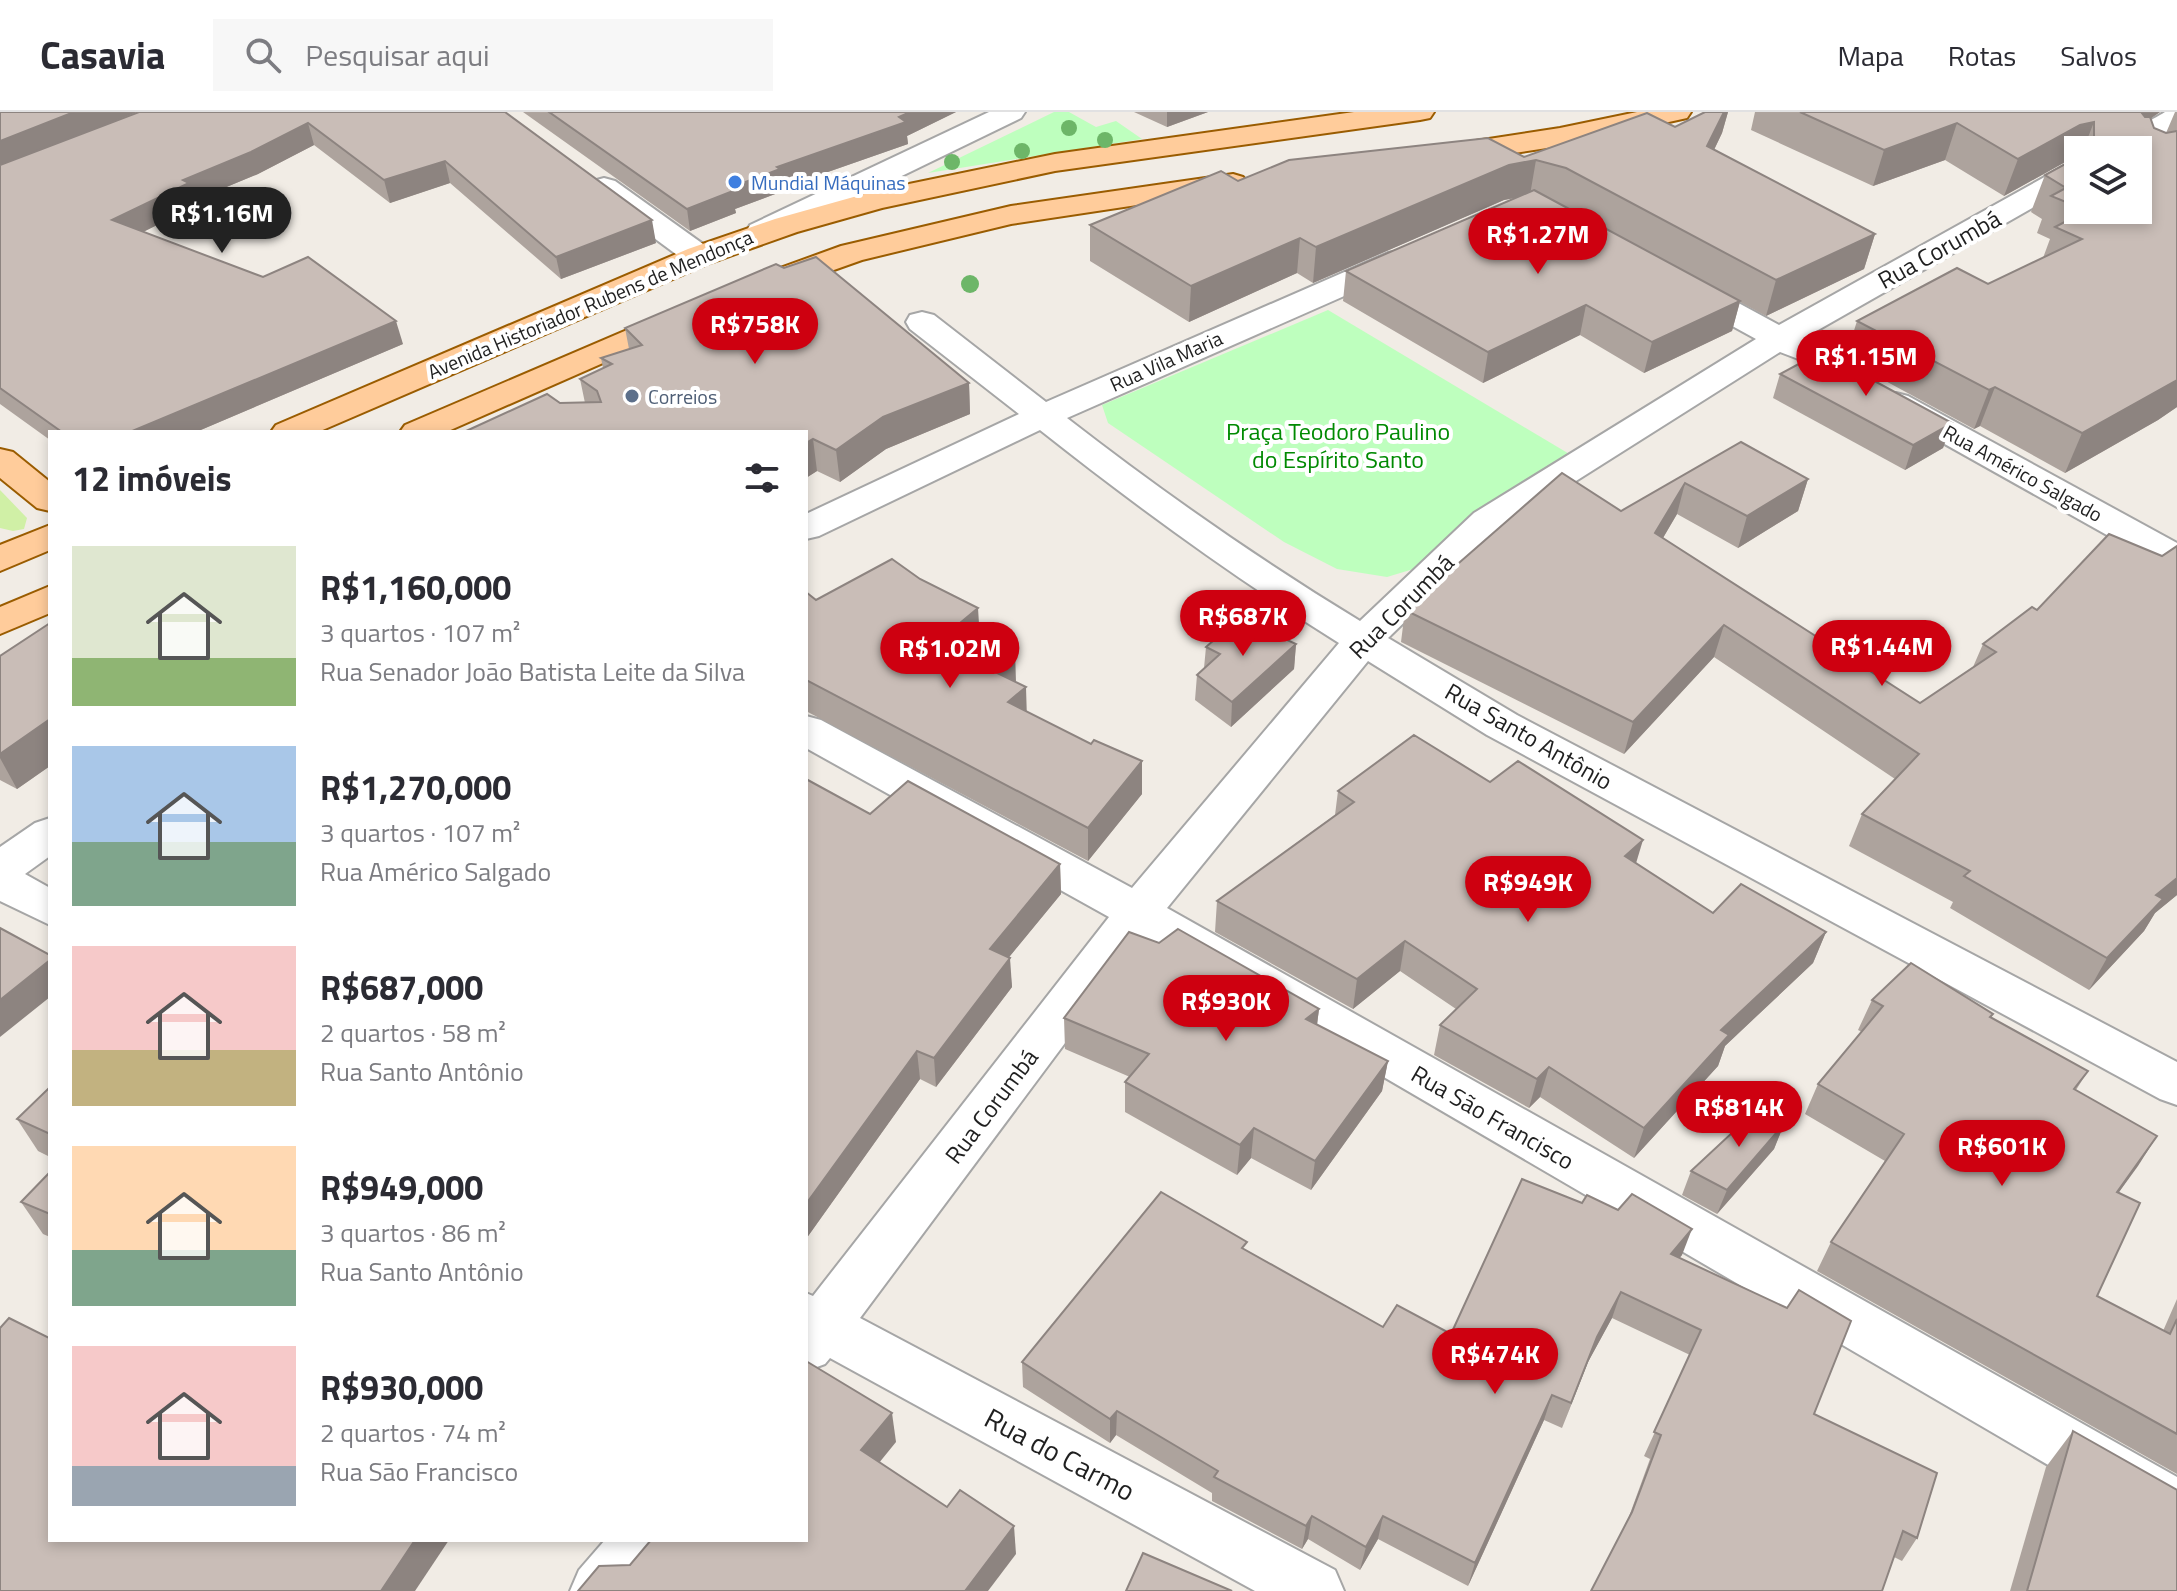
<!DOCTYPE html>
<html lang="pt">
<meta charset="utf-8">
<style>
:root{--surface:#fff;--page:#f7f7f7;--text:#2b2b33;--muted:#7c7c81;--line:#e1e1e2;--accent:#ce0010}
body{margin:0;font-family:"Titillium Web",sans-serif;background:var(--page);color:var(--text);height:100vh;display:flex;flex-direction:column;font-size:30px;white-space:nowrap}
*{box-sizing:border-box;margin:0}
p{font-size:26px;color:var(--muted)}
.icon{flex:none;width:44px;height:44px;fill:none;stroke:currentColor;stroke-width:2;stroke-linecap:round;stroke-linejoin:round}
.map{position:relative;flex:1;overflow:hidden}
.details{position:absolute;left:48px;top:318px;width:760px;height:1112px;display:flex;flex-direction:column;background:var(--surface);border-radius:0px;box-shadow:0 4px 12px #0003}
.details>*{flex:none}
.tools{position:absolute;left:2064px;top:24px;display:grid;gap:16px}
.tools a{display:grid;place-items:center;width:88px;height:88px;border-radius:0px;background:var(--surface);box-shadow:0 4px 12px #0003;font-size:40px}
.price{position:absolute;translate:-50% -68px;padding:0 18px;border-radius:28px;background:var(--accent);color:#fff;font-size:26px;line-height:52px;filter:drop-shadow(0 2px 4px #0008)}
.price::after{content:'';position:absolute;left:50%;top:48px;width:24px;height:18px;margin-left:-12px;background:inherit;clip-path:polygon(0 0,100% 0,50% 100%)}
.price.current{background:#222;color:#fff}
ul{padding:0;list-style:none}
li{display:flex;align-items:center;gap:24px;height:200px;padding:0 24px}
li span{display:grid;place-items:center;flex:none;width:224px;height:160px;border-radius:0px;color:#555}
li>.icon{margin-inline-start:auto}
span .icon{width:96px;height:96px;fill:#fffc;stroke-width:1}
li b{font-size:34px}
h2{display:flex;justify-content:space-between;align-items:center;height:96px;padding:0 24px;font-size:34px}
header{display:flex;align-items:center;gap:48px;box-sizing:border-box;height:112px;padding:0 40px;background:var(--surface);border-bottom:2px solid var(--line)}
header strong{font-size:38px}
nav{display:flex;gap:44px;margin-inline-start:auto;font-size:28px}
.search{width:560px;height:72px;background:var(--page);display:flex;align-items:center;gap:20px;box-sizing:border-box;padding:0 28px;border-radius:0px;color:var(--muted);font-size:30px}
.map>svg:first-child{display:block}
</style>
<header>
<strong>Casavia</strong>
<div class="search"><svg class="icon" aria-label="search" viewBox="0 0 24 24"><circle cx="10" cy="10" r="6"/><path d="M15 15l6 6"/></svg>Pesquisar aqui</div>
<nav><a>Mapa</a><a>Rotas</a><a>Salvos</a></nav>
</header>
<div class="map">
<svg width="2177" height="1479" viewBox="0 0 2177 1479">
<rect width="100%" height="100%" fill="#f1ece5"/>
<polygon fill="#d0f0a6" points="0,378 27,406 24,417 13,419 0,416"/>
<g fill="#beffbe">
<polygon points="1054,0 1069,0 1096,15 1116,9 1142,27 928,61"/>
<polygon points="1328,198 1571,343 1430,452 1387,465 1337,457 1284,430 1108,311 1102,293"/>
</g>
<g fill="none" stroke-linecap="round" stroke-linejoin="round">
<g stroke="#a6a6a6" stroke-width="4">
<g id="minor">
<polygon points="989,0 1025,0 1021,6 772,127 761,129 750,127 746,120 750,113"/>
<path d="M2165,0H2177V17L2158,30L2167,46L2162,52L2152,55L2142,52L2138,38H2131L2129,34C2131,16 2151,9 2165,0Z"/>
<path d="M2078,49V70L1804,226L1818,238L1813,245L1801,248L1780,240L1500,417L1388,526L1517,603L2177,950V993L2160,987L1487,623L1368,549L1167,796L2177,1365V1424L2156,1416L1144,825L860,1206L1335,1458L1344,1479H1255L830,1246L825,1252L806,1259V1181L813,1184L1109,805L806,636V604L821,608L1132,776L1339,531C1235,466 1136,394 1040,318L819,424L806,427V402L1019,302L910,217L906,210L910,203L922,200L934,203L1046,290L1388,141L1399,139L1410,141L1415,148L1410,155L1067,306C1161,379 1258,447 1360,509L1474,401L1756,227L1674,182L1669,175L1674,168L1685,165L1696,168L1779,213L2068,52Z"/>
<polygon points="604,66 615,69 710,137 715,144 710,151 699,153 688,151 593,81 589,75 593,69"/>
<polygon points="1896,281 1908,284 2177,431 2177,459 2164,455 1884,298 1879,291 1884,284"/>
<polygon points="50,706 50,744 25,762 50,776 50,813 0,789 0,735 35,711"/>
<polygon points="605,1428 672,1428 664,1448 638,1479 570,1479 579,1458"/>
</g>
</g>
<g stroke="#9a5c00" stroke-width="4">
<g id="major">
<polygon points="1354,0 1434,0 1430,6 1420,8 1055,59 882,96 797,120 710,151 318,320 271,320 276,313 688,137 775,107 875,79 1055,42"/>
<polygon points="1637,0 1691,0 1687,6 1560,34 1443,52 1433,49 1428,43 1433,37 1443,34 1560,16"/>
<polygon points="1233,62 1243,65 1248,71 1243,77 1011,112 862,148 769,181 758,178 753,171 758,164 841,134 1011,94"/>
<polygon points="683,194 694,197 699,204 694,211 446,320 400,320 405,313"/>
<polygon points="0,337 13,340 50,370 50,399 37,396 0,366"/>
<polygon points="50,413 50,438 0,459 0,433"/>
<polygon points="50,474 50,501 0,522 0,495"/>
</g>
</g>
<use href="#minor" fill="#fff" fill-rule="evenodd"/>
<use href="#major" fill="#ffcc9b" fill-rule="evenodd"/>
</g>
<g fill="#6db668">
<circle cx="1069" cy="16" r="8"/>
<circle cx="1105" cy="28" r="8"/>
<circle cx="1022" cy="39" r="8"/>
<circle cx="952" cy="50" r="8"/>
<circle cx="970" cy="172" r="9"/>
</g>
<g fill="#ada39d" fill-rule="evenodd">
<polygon points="0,0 137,0 89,19 505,0 656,131 561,167 450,71 390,91 314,33 258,62 195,88 197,93 143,120 403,232 196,320 50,320 50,328 0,292"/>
<polygon points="523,0 956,0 907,24 908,32 782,76 783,79 735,97 736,101 690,119"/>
<polygon points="1134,0 1208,0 1167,15"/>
<polygon points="1705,0 1728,0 1722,21 1714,38 1875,122 1864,157 1766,204 1740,190 1732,219 1644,261 1580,223 1483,271 1343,189 1346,159 1515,86 1504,88 1313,171 1297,161 1189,210 1090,149 1090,113 1238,69 1524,45 1675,15"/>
<path d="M1755,0H2160L2151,6L2154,16L2166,21L2175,0H2177V295L2158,308L2065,361L1980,314L1974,317L1845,247L1857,209L1988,172L2043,146L2050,127L2037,121L2042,107L2031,100L2045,63L2071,48L2067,49L2004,84L1945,48L1873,74L1751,18ZM2078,38H2138V98H2078Z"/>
<polygon points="625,216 969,271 970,302 886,337 840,370 817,359 806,366 806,320 560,291 585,291 580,267 603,256 601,246 629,237"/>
<polygon points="1780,262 1952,311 1943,336 1905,358 1773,286"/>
<polygon points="1741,330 1808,367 1798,399 1738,436 1677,402 1663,426 1920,591 1973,555 1983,532 2037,498 2162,444 2177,434 2177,783 2155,801 2144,819 2089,878 1950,796 1953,790 1849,734 1862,702 1895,667 1714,545 1624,642 1401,530 1405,498 1621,399"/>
<polygon points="806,480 816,488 979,520 1016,571 1026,599 1091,632 1142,649 1142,682 1088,749 806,599"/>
<polygon points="50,511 50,654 17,677 0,668 0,544"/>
<polygon points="1296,532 1294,557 1231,615 1195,588 1197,563 1204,556 1206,535"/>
<polygon points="806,667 870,702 1060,752 1061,782 1009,845 1012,875 936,975 920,967 806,1127"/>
<polygon points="1490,670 1636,751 1713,801 1826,820 1813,851 1725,934 1718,954 1634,1046 1540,985 1529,996 1434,943 1440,913 1456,897 1400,859 1353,897 1215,820 1217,789 1335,703 1338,679"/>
<polygon points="1872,888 1991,906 2088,959 2076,978 2157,1024 2119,1080 2097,1184 2163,1219 2177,1187 2177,1362 1817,1159 1831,1130 1885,1049 1805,1002 1818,972 1862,920 1858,918"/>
<polygon points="1319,897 1317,913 1388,949 1382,979 1311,1078 1251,1046 1237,1063 1125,1000 1125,970 1130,965 1065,937 1064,906"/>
<polygon points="50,975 50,1045 38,1039 17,1007"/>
<polygon points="1784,1012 1774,1037 1717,1102 1682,1083 1691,1059"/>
<polygon points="50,1060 50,1125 43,1122 21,1090"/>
<polygon points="1246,1138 1383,1215 1451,1222 1682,1143 1679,1146 1814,1302 1917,1426 1902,1449 1894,1445 1627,1410 1650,1347 1644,1344 1690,1243 1612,1206 1588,1250 1562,1316 1544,1308 1468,1474 1378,1427 1360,1458 1308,1427 1302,1437 1212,1389 1212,1381 1116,1323 1110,1331 1023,1275 1022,1250"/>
<polygon points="2073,1319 2177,1479 2010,1479 2046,1355"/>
</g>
<g fill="#8d8480">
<polygon points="74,0 137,0 0,55 0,29"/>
<polygon points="910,0 956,0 907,24 908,32 782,76 783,79 735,97 736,101 690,119 687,97 729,76 777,55"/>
<polygon points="1167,0 1208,0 1167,15"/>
<polygon points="1724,0 1728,0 1722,21 1699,69 1707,34"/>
<polygon points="2139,0 2160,0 2131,20"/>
<polygon points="2094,10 2083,38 2078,38 2078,47 2067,49 2004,84 2018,47 2080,13"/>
<polygon points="308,11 314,33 258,62 195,88 197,93 121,131 112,108 183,68"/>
<polygon points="1957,11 1945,48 1873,74 1884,38"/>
<polygon points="1536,48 1530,83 1504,88 1313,171 1316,135 1509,53"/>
<polygon points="445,49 450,71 390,91 384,68"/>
<polygon points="652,108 656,131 561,167 556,145"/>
<polygon points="1875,122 1864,157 1766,204 1776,168"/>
<polygon points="1300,126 1297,161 1189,210 1191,174"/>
<polygon points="1740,189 1732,219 1644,261 1652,230"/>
<polygon points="1586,193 1580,223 1483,271 1488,240"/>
<polygon points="396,209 403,232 196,320 130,320"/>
<polygon points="2177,268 2177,295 2158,308 2065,361 2082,321"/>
<polygon points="969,271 970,302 886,337 840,370 836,338 883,305"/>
<polygon points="1995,275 1980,314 1974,317 1989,278"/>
<polygon points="1952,311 1943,336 1905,358 1913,333"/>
<polygon points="813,327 817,359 806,366 806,331"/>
<polygon points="1808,367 1798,399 1738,436 1747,404"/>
<polygon points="1685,371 1677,402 1647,453 1655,421"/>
<polygon points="978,496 980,529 960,511"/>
<polygon points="1724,513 1714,545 1624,642 1633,610"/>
<polygon points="1296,532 1294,557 1231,615 1232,590"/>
<polygon points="1015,538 1016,571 991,558"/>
<polygon points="1026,575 1027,608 1008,590"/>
<polygon points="50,607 50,654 17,677 0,646 0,642"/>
<polygon points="1142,649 1142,682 1088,749 1088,716"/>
<polygon points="1643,728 1634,758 1625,744"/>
<polygon points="1060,752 1061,782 992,866 990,837"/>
<polygon points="2177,766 2177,783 2155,801 2144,819 2089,878 2107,846 2156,783"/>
<polygon points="1826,820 1813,851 1725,934 1718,954 1634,1046 1644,1016 1721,918"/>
<polygon points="1405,829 1400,859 1353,897 1357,867"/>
<polygon points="1010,846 1012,875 936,975 934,946"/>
<polygon points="50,848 50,885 0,925 0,888"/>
<polygon points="1319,897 1315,928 1306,907"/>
<polygon points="917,939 920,967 806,1127 806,1092"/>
<polygon points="1388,949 1382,979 1311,1078 1315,1049"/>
<polygon points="1549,955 1540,985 1529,996 1537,967"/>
<polygon points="1784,1012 1774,1037 1717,1102 1727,1078"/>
<polygon points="1254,1016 1251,1046 1237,1063 1240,1033"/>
<polygon points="2157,1024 2138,1054 2098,1109 2117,1080"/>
<polygon points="1692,1117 1682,1143 1661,1168 1671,1142"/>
<polygon points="1621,1180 1612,1206 1588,1250 1562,1316 1597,1225"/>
<polygon points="1552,1283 1544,1308 1468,1474 1475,1451"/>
<polygon points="1117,1299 1116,1323 1110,1331 1110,1307"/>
<polygon points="892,1301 896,1330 866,1367 861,1338"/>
<polygon points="1312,1404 1308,1427 1302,1437 1306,1414"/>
<polygon points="1383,1404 1378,1427 1360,1458 1366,1435"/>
<polygon points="1014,1414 1016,1442 988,1479 965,1479"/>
<polygon points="415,1428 449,1428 415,1479 381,1479"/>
</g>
<g fill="#c9bdb7" stroke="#8d8480" stroke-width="2">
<polygon points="0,0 74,0 0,29"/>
<polygon points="139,0 505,0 652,108 556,145 445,49 384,68 308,11 251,40 183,68 189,71 112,108 263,165 308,145 396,209 130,320 62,320 0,276 0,53"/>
<polygon points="549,0 910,0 899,5 906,10 777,55 780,57 729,76 733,79 687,97"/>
<polygon points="1705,0 1724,0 1707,34 1875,122 1776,168 1566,56 1536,48 1509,53 1316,135 1300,126 1191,174 1090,113 1221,59 1238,69 1289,48 1488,26 1524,45 1647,1 1675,15"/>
<polygon points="1800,0 2141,0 2145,5 2150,5 2154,16 2166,21 2177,19 2177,268 2082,321 1995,275 1989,278 1857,209 1957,156 1988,172 2082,127 2055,115 2086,99 2085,98 2138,98 2138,38 2090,38 2094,36 2094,10 2080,13 2018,47 1957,11 1884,38"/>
<polygon points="2078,45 2078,95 2051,84 2066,76 2045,63"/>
<polygon points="1534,78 1740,189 1652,230 1586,193 1488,240 1346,159"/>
<polygon points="816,145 969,271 883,305 836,338 813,327 806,331 806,320 464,320 547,282 560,291 601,290 597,279 580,267 612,252 601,246 642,233 625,216 776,152 784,156"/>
<polygon points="1821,240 1952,311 1913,333 1780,262"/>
<polygon points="1741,330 1808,367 1747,404 1685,371 1655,421 1920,591 1996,540 1983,532 2032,495 2037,498 2109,422 2162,444 2177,434 2177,766 2156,783 2163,787 2107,846 1964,764 1970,759 1862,702 1919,642 1724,513 1633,610 1405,498 1562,361 1621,399"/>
<polygon points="892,447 920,467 978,496 960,511 1015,538 991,558 1026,575 1008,590 1091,632 1094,628 1142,649 1088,716 806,568 806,480 816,488"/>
<polygon points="1239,506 1296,532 1232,590 1197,563 1220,542 1206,535"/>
<polygon points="50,511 50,607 0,642 0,544"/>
<polygon points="1414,623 1490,670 1518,649 1643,728 1625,744 1713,801 1741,772 1826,820 1721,918 1729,923 1644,1016 1549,955 1537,967 1440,913 1477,877 1405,829 1357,867 1217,789 1354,690 1338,679"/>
<polygon points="806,667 870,702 908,669 1060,752 990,837 1010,846 934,946 917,939 806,1092"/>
<polygon points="0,816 50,843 50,848 0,888"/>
<polygon points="1178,817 1319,897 1306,907 1388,949 1315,1049 1254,1016 1240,1033 1125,970 1149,942 1064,906 1129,820 1159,831"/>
<polygon points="1911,851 1993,902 1990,905 2088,959 2074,977 2157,1024 2117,1080 2140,1091 2097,1184 2170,1222 2177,1207 2177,1322 1831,1130 1904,1022 1818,972 1883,894 1872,888"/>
<polygon points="50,975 50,1022 17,1007"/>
<polygon points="1763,992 1784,1012 1727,1078 1691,1059"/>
<polygon points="50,1060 50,1102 21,1090"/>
<polygon points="1522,1067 1582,1091 1587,1083 1618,1098 1632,1082 1692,1117 1671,1142 1787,1196 1799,1178 1851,1209 1814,1302 1937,1361 1917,1426 1903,1419 1882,1479 1591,1479 1632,1400 1661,1323 1654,1320 1701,1218 1621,1180 1597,1225 1571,1291 1552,1283 1475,1451 1383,1404 1366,1435 1312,1404 1306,1414 1214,1365 1218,1359 1117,1299 1110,1307 1022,1250 1161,1080 1247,1130 1242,1136 1383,1215 1397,1193 1451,1222"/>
<polygon points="9,1206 49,1226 50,1224 50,1428 415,1428 381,1479 0,1479 0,1216"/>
<polygon points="806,1249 892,1301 861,1338 947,1395 960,1378 1014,1414 965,1479 578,1479 599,1454 630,1453 651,1428 806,1428"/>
<polygon points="2073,1319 2177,1378 2177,1479 2027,1479"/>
<polygon points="1143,1441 1232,1479 1126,1479"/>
</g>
<circle fill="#3f7fe0" stroke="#fff" stroke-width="3" cx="735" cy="70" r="8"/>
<circle fill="#5c6f8a" stroke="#fff" stroke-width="3" cx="632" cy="284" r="8"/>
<g text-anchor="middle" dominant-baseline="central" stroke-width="8" stroke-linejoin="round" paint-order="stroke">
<g font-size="20" fill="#366cbe" stroke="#fff" text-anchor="start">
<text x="751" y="70">Mundial Máquinas</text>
</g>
<g font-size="20" fill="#1f1f1f" stroke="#fff">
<text transform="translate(590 192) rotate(-23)">Avenida Historiador Rubens de Mendonça</text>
<text transform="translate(1166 249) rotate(-24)">Rua Vila Maria</text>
<text transform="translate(2023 361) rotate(29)">Rua Américo Salgado</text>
</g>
<g font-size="20" fill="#4e5e75" stroke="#fff" text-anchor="start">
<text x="648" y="284">Correios</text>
</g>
<g font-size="24" fill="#1f1f1f" stroke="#fff">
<text transform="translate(1939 137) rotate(-29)">Rua Corumbá</text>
<text transform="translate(1401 494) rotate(-45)">Rua Corumbá</text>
<text transform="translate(1529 624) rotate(30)">Rua Santo Antônio</text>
<text transform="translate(991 994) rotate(-53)">Rua Corumbá</text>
<text transform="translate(1493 1005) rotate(30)">Rua São Francisco</text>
</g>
<g font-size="24" fill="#018a02" stroke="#fff">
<text x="1338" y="319">Praça Teodoro Paulino<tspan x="1338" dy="28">do Espírito Santo</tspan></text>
</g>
<g font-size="28" fill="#1f1f1f" stroke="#fff">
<text transform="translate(1060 1342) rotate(28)">Rua do Carmo</text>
</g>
</g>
</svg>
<div class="tools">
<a><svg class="icon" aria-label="layers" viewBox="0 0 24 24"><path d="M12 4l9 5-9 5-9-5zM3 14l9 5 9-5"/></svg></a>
</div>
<b class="price current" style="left:222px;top:143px">R$1.16M</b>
<b class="price" style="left:1538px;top:164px">R$1.27M</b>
<b class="price" style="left:755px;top:254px">R$758K</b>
<b class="price" style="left:1866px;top:286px">R$1.15M</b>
<b class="price" style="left:1243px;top:546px">R$687K</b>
<b class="price" style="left:1882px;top:576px">R$1.44M</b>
<b class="price" style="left:950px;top:578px">R$1.02M</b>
<b class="price" style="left:1528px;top:812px">R$949K</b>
<b class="price" style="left:1226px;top:931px">R$930K</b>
<b class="price" style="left:1739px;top:1037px">R$814K</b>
<b class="price" style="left:2002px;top:1076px">R$601K</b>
<b class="price" style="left:1495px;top:1284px">R$474K</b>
<section class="details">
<h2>12 imóveis<svg class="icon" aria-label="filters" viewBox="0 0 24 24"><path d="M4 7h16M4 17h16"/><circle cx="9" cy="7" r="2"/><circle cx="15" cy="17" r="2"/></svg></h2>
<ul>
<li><span style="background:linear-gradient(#dfe7d0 70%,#8fb573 0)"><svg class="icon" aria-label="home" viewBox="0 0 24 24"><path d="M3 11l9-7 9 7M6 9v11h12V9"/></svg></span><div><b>R$1,160,000</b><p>3 quartos · 107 m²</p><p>Rua Senador João Batista Leite da Silva</p></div></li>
<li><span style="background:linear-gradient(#a9c7e8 60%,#7fa58c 0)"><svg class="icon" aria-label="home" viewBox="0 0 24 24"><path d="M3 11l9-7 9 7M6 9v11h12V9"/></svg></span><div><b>R$1,270,000</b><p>3 quartos · 107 m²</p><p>Rua Américo Salgado</p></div></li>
<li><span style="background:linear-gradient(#f6c9c9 65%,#c2b280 0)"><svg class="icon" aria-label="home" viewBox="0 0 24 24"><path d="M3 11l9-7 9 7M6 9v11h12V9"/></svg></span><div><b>R$687,000</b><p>2 quartos · 58 m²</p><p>Rua Santo Antônio</p></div></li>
<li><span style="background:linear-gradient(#ffd9b3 65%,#7fa58c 0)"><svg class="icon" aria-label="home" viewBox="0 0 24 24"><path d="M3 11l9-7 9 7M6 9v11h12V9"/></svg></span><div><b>R$949,000</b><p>3 quartos · 86 m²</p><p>Rua Santo Antônio</p></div></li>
<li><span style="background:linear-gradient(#f6c9c9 75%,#9aa5b1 0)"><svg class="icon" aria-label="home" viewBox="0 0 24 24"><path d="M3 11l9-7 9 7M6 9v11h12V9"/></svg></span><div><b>R$930,000</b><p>2 quartos · 74 m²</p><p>Rua São Francisco</p></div></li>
</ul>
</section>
</div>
